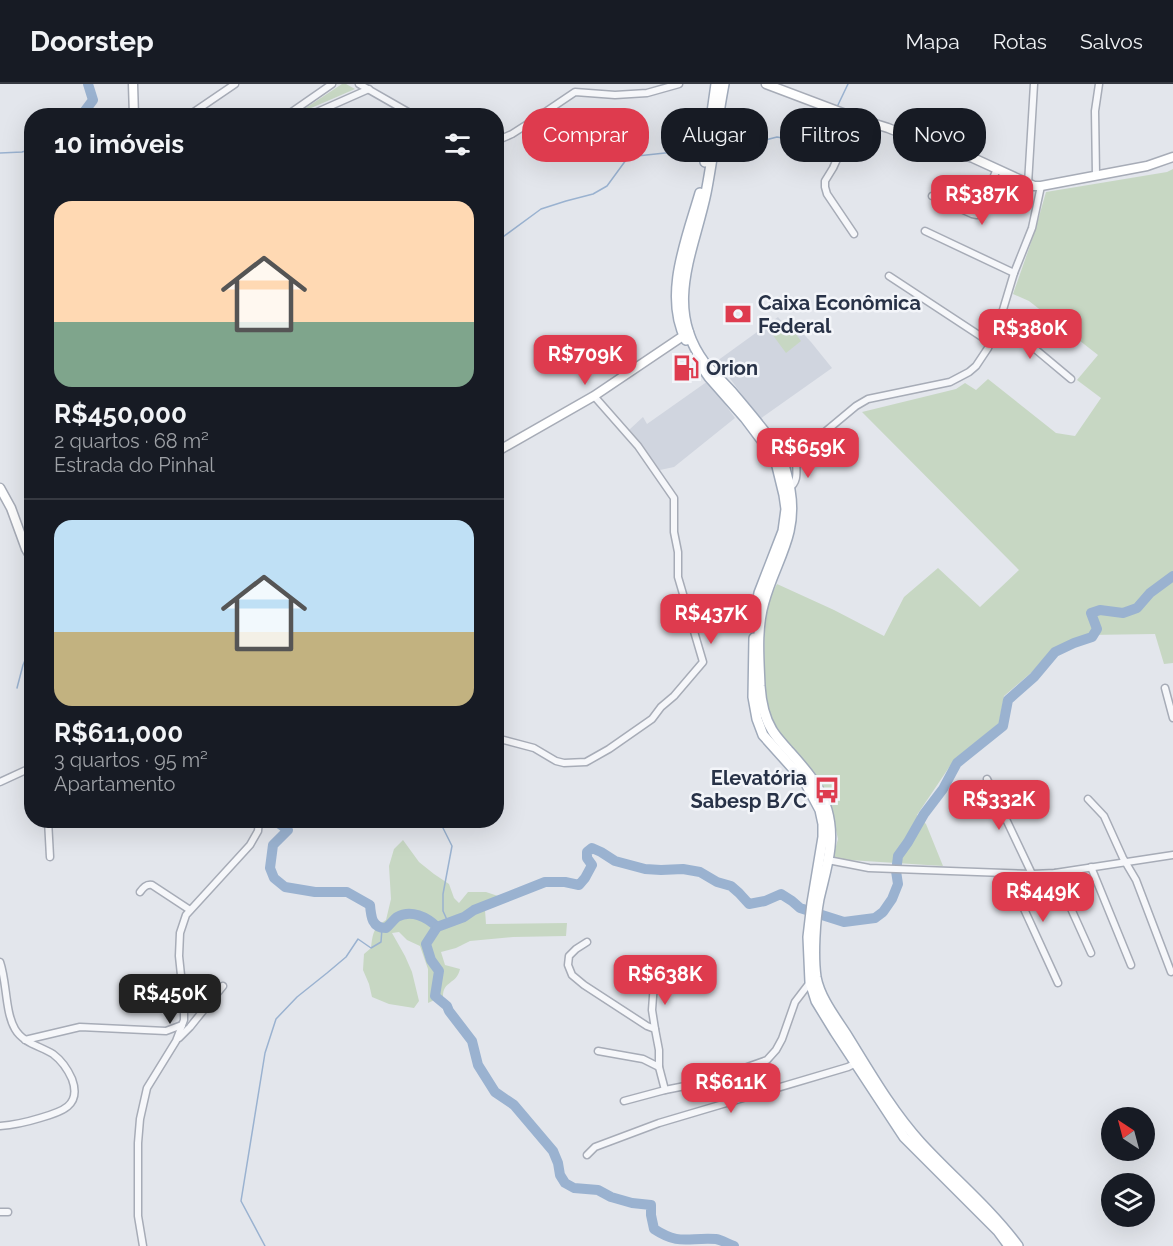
<!DOCTYPE html>
<html lang="pt">
<meta charset="utf-8">
<style>
:root{--surface:#171b24;--page:#20242c;--text:#f1f3f6;--muted:#9ea1a6;--line:#363941;--accent:#de3b4e}
body{margin:0;font-family:Raleway,sans-serif;background:var(--page);color:var(--text);height:100vh;display:flex;flex-direction:column;font-size:22px;white-space:nowrap}
*{box-sizing:border-box;margin:0}
p{font-size:20px;color:var(--muted)}
.icon{flex:none;width:33px;height:33px;fill:none;stroke:currentColor;stroke-width:2;stroke-linecap:round;stroke-linejoin:round}
.map{position:relative;flex:1;overflow:hidden}
.drawer{position:absolute;left:24px;top:24px;width:480px;height:720px;display:flex;flex-direction:column;background:var(--surface);border-radius:24px;box-shadow:0 6px 24px #0002}
.drawer>*{flex:none}
.banner{position:absolute;left:522px;top:24px;width:561px;height:54px;display:flex;gap:12px}
.needle{width:39px;rotate:324deg}
.buttons{position:absolute;left:1101px;top:1023px;display:grid;gap:12px}
.buttons a{display:grid;place-items:center;width:54px;height:54px;border-radius:50%;background:var(--surface);box-shadow:0 6px 24px #0002;font-size:30px}
.price{position:absolute;translate:-50% -51px;padding:0 14px;border-radius:12px;background:var(--accent);color:#fff;font-size:20px;line-height:39px;filter:drop-shadow(0 2px 3px #0008)}
.price::after{content:'';position:absolute;left:50%;top:36px;width:18px;height:14px;margin-left:-9px;background:inherit;clip-path:polygon(0 0,100% 0,50% 100%)}
.price.on{background:#222;color:#fff}
ul{padding:0;list-style:none}
li{display:grid;align-content:center;gap:12px;height:318px;padding:0 30px}
li+li{border-top:2px solid var(--line)}
li span{display:grid;place-items:center;height:186px;border-radius:18px;color:#555}
li>.icon{margin-inline-start:auto}
span .icon{width:108px;height:108px;fill:#fffc;stroke-width:1}
li b{font-size:26px}
h2{display:flex;justify-content:space-between;align-items:center;height:72px;padding:0 30px;font-size:26px}
.pill{padding:0 21px;border-radius:24px;background:var(--surface);box-shadow:0 6px 24px #0002;font-size:21px;line-height:54px}
.pill.on{background:var(--accent);color:#fff}
header{display:flex;align-items:center;gap:36px;box-sizing:border-box;height:84px;padding:0 30px;background:var(--surface);border-bottom:2px solid var(--line)}
header strong{font-size:28px}
nav{display:flex;gap:33px;margin-inline-start:auto;font-size:21px}
.map>svg:first-child{display:block}
</style>
<header>
<strong>Doorstep</strong>
<nav><a>Mapa</a><a>Rotas</a><a>Salvos</a></nav>
</header>
<div class="map">
<svg width="1173" height="1162" viewBox="0 0 1173 1162">
<rect width="100%" height="100%" fill="#e3e6ec"/>
<g fill="#d0d5df">
<polygon points="778,233 784,240 790,236 811,258 832,284 760,335 717,277"/>
<polygon points="708,297 735,334 674,383 660,386 629,346 643,333 647,340"/>
</g>
<g fill="#c7d7c3">
<polygon points="342,0 346,0 355,5 295,31"/>
<polygon points="1173,85 1173,579 1164,580 1155,550 1088,551 1052,565 1032,588 1004,612 999,639 954,676 917,731 926,740 943,782 849,776 833,773 838,755 828,711 815,689 775,645 767,619 765,604 764,532 770,513 777,500 834,526 884,552 904,513 938,484 980,523 1019,486 862,328 956,305 965,299 976,306 988,295 1056,349 1075,352 1101,314 1077,296 1098,271 1029,217 1013,210 1034,150 1046,108 1167,88"/>
<polygon points="788,239 801,257 786,269 772,250"/>
<path d="M403,756L419,778L434,790L449,800L454,814L459,819L468,808H486L498,812L485,826L486,840L567,839L566,852L513,853L470,857L456,864L441,868L445,881L460,885C457,900 443,897 443,912L428,919V885L420,862L407,856L399,848L392,849L405,872L412,888L419,917L414,924L389,920L372,913L369,900L363,886L364,870L371,864C373,849 373,844 386,836L391,815L389,782L394,765Z"/>
</g>
<g fill="none" stroke-linecap="round" stroke-linejoin="round">
<g stroke="#9ab2d0" stroke-width="1.5">
<polyline points="837,23 848,0"/>
<polyline points="717,66 742,62 777,53 809,59 818,56 833,30"/>
<polyline points="0,69 22,68 32,65"/>
<polyline points="496,158 541,125 566,117 593,110 607,102 626,76 637,72 665,69 704,68"/>
<polyline points="17,604 23,581 32,560"/>
<polyline points="439,736 452,762 443,810 443,827 448,838"/>
<polyline points="265,1162 241,1117 265,969 276,935 297,913 327,889 346,873 358,855 371,864 381,858 382,844"/>
</g>
<g stroke="#9ab2d0" stroke-width="10">
<polyline points="81,32 93,16 88,0"/>
<path d="M274,736L288,746L273,761L270,784L274,794L285,803L315,808H347L370,821C371,833 372,844 386,844C390,841 393,836 397,833C411,825 427,833 437,843L426,860L431,876L439,887L435,912L447,922L449,927L472,957L478,981L495,1008L514,1021L553,1067L558,1079L560,1091L565,1099L574,1104L598,1106L611,1113L632,1119L651,1121V1131L654,1145C680,1162 688,1153 716,1155C722,1156 728,1160 734,1162"/>
<polyline points="897,780 898,772 908,758 924,730 943,705 957,679 1003,642 1008,616 1034,593 1055,568 1074,559 1092,553 1097,545 1091,529 1100,526 1123,529 1137,524 1150,509 1173,492"/>
<polyline points="437,843 464,833 474,826 545,798 565,798 579,801 585,794 592,781 587,774 587,768 592,764 601,768 615,777 645,785 661,786 683,785 700,788 717,798 731,802 739,809 749,820 765,817 781,810 792,817 800,824 844,838 875,834 883,828 892,815 898,800 896,787"/>
</g>
<g stroke="#a7acb7" stroke-width="9">
<g id="street">
<polyline points="359,0 415,32"/>
<polyline points="188,32 235,0"/>
<polyline points="286,32 332,0"/>
<polyline points="308,32 369,5"/>
<polyline points="496,57 512,50 526,41 575,8 615,11 647,9 679,0"/>
<polyline points="1096,91 1095,27 1099,0"/>
<polyline points="1028,100 1034,0"/>
<polyline points="932,112 972,130 977,131 997,85"/>
<polyline points="925,147 1014,189"/>
<polyline points="854,150 827,110 825,103 825,97 833,84 856,34"/>
<polyline points="889,192 991,259"/>
<polyline points="999,239 1016,249 1071,295"/>
<polyline points="778,373 796,370 808,362 856,322 868,315 950,298 969,288 976,282 988,264 999,239 1014,189 1032,144 1041,102"/>
<path d="M788,405C801,397 795,383 796,370"/>
<polyline points="1165,604 1173,634"/>
<polyline points="496,654 534,664 556,677 564,679 586,678 609,665 652,635 661,623 674,612 703,578 678,493 678,468 674,448 674,414 638,362 594,312"/>
<polyline points="987,695 1032,790"/>
<polyline points="0,698 26,686 32,685"/>
<polyline points="1088,715 1104,732 1123,774 1136,796 1171,888"/>
<polyline points="48,736 50,773"/>
<polyline points="101,736 101,737"/>
<polyline points="828,776 869,784 1032,790 1055,789 1173,771"/>
<polyline points="1091,783 1131,881"/>
<polyline points="1055,789 1091,869"/>
<polyline points="1008,790 1058,899"/>
<path d="M140,808C143,804 146,800 152,801L190,826"/>
<polyline points="587,858 576,865 569,872 568,881 572,891 584,901 647,942 655,945 659,966 659,983 665,1006"/>
<path d="M0,878C7,898 5,928 15,945C23,959 40,962 53,970C61,976 68,986 72,995C82,1022 61,1028 40,1034C27,1038 14,1041 0,1042"/>
<polyline points="654,899 652,926 655,945"/>
<polyline points="179,954 190,943 223,902"/>
<polyline points="25,956 80,943 166,947 182,941"/>
<polyline points="598,967 643,975 659,983"/>
<polyline points="624,1017 665,1006 705,998 767,976 776,966 782,955 795,918 811,897"/>
<polyline points="587,1071 595,1063 659,1039 848,983 858,978"/>
<polyline points="0,1128 8,1128"/>
<polyline points="143,1162 138,1132 138,1059 140,1035 147,1004 176,957 184,936 184,920 179,872 180,849 186,831 250,761 258,747 259,736"/>
</g>
</g>
<g stroke="#a7acb7" stroke-width="11">
<g id="secondary">
<polyline points="133,0 134,32"/>
<polyline points="766,0 856,34 888,44 931,61 973,74 1034,102 1041,102 1147,82 1173,73"/>
<polyline points="496,368 594,312 689,248"/>
<polyline points="0,404 11,424 26,465 32,475"/>
</g>
</g>
<g stroke="#a0aaba" stroke-width="12">
<g id="primary">
<path d="M724,0C717,36 713,73 706,109C694,167 663,223 704,278C712,288 722,297 731,307C742,320 753,333 764,347C770,355 778,364 782,374C785,384 788,395 790,406C798,452 775,477 764,518C756,545 759,575 760,602C761,617 764,633 772,646C776,653 783,660 788,666C805,685 820,701 827,726C836,758 826,784 819,815C815,836 813,872 816,893C820,914 835,933 846,950C869,987 891,1026 920,1058C952,1093 990,1124 1018,1162"/>
<polyline points="705,78 716,0"/>
<path d="M686,256C663,211 687,154 700,109"/>
<polyline points="702,283 709,293 745,334 775,374 784,411 786,425 783,447 759,509 756,525"/>
<polyline points="754,554 753,613 757,635 763,651 805,698 820,726 823,740 823,753 812,819 808,853 810,898 816,917 835,948 904,1053 998,1147 1009,1162"/>
</g>
</g>
<use href="#street" stroke="#f6f7fa" stroke-width="6"/>
<use href="#secondary" stroke="#fff" stroke-width="8"/>
<use href="#primary" stroke="#fff" stroke-width="9"/>
</g>
<defs>
<g id="bank-bare" transform="scale(2.07)"><path d="M-6-4H6V4H-6ZM0-2.3a2.3 2.3 0 1 0 0 4.6a2.3 2.3 0 1 0 0-4.6Z" fill="#de3b4e" stroke="#f3f5f9" stroke-width="2.5" paint-order="stroke"/></g>
<g id="fuel-bare" transform="scale(2.07)"><path d="M-5.5-6h7V0h2V4h1.3V-2.5L3-4.5l.8-.8L6-3V5H2.5V1h-1V6h-7ZM-4.2-4.7v3.2H.2V-4.7Z" fill="#de3b4e" stroke="#f3f5f9" stroke-width="2.5" paint-order="stroke"/></g>
<g id="bus-bare" transform="scale(2.07)"><path d="M-5-6H5V4H4V6H2V4H-2V6H-4V4H-5ZM-3.5-4V0h7V-4ZM-3.5 1.2v1.5H-2V1.2ZM2 1.2v1.5H3.5V1.2Z" fill="#de3b4e" stroke="#f3f5f9" stroke-width="2.5" paint-order="stroke"/></g>
</defs>
<g fill-rule="evenodd">
<use href="#bank-bare" x="738" y="230"/>
<use href="#fuel-bare" x="686" y="284"/>
<use href="#bus-bare" x="827" y="706"/>
</g>
<g text-anchor="middle" dominant-baseline="central" stroke-width="5" stroke-linejoin="round" paint-order="stroke">
<g font-size="20" font-weight="bold" fill="#283247" stroke="#f3f5f9" text-anchor="start">
<text x="758" y="219">Caixa Econômica<tspan x="758" dy="23">Federal</tspan></text>
<text x="706" y="284">Orion</text>
<text x="807" y="694" text-anchor="end">Elevatória<tspan x="807" dy="23">Sabesp B/C</tspan></text>
</g>
</g>
</svg>
<div class="buttons">
<a><svg class="needle" viewBox="-14 -14 28 28"><path d="M0-13l5 13h-10z" fill="#e53935"/><path d="M0 13l5-13h-10z" fill="#9ea1a6"/></svg></a>
<a><svg class="icon" aria-label="layers" viewBox="0 0 24 24"><path d="M12 4l9 5-9 5-9-5zM3 14l9 5 9-5"/></svg></a>
</div>
<b class="price" style="left:982px;top:142px">R$387K</b>
<b class="price" style="left:1030px;top:276px">R$380K</b>
<b class="price" style="left:585px;top:302px">R$709K</b>
<b class="price" style="left:808px;top:395px">R$659K</b>
<b class="price" style="left:711px;top:561px">R$437K</b>
<b class="price" style="left:999px;top:747px">R$332K</b>
<b class="price" style="left:1043px;top:839px">R$449K</b>
<b class="price" style="left:665px;top:922px">R$638K</b>
<b class="price on" style="left:170px;top:941px">R$450K</b>
<b class="price" style="left:731px;top:1030px">R$611K</b>
<div class="banner">
<a class="pill on">Comprar</a>
<a class="pill">Alugar</a>
<a class="pill">Filtros</a>
<a class="pill">Novo</a>
</div>
<section class="drawer">
<h2>10 imóveis<svg class="icon" aria-label="filters" viewBox="0 0 24 24"><path d="M4 7h16M4 17h16"/><circle cx="9" cy="7" r="2"/><circle cx="15" cy="17" r="2"/></svg></h2>
<ul>
<li><span style="background:linear-gradient(#ffd9b3 65%,#7fa58c 0)"><svg class="icon" aria-label="home" viewBox="0 0 24 24"><path d="M3 11l9-7 9 7M6 9v11h12V9"/></svg></span><div><b>R$450,000</b><p>2 quartos · 68 m²</p><p>Estrada do Pinhal</p></div></li>
<li><span style="background:linear-gradient(#bfe0f5 60%,#c2b280 0)"><svg class="icon" aria-label="home" viewBox="0 0 24 24"><path d="M3 11l9-7 9 7M6 9v11h12V9"/></svg></span><div><b>R$611,000</b><p>3 quartos · 95 m²</p><p>Apartamento</p></div></li>
</ul>
</section>
</div>
